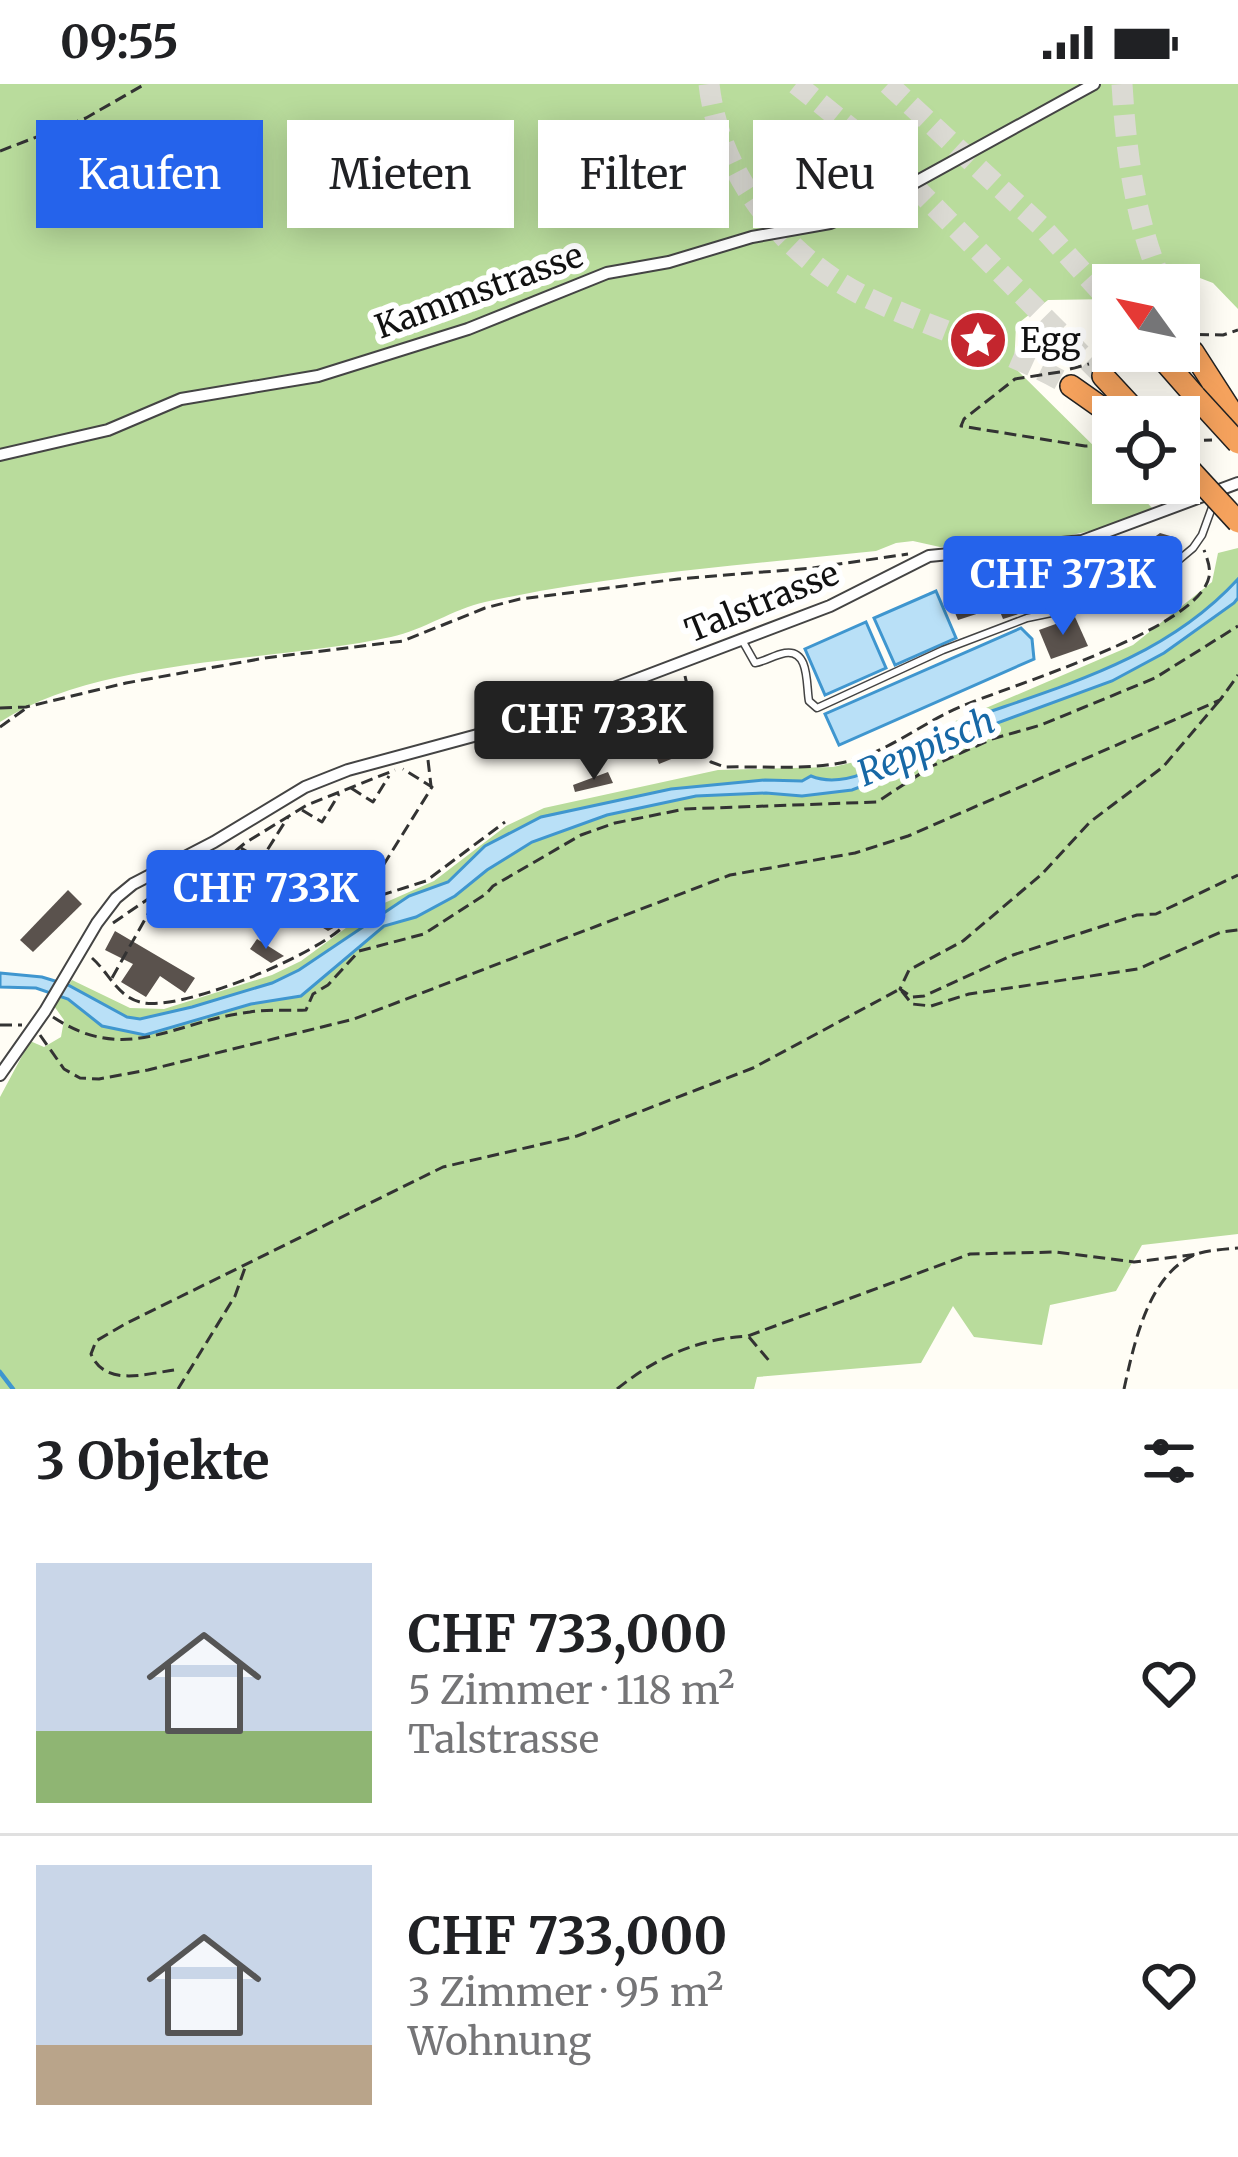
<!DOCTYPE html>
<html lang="de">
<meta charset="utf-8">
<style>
:root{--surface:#fff;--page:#f6f6f6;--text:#202124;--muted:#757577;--line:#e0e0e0;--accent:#2563eb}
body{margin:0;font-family:Merriweather,serif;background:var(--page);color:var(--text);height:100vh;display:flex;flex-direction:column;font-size:45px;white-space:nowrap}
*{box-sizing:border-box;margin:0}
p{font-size:39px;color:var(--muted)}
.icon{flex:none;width:66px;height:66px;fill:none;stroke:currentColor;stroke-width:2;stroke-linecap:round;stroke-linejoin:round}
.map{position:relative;height:1305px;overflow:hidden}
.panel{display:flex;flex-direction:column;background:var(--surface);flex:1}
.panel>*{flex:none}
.hud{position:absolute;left:36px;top:36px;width:1167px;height:108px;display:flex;gap:24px}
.needle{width:78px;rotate:303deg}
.controls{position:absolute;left:1092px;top:180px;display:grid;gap:24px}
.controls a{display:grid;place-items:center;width:108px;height:108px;border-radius:0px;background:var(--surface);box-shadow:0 6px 30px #0003;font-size:60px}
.price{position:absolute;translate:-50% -102px;padding:0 27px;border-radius:12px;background:var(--accent);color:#fff;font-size:39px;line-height:78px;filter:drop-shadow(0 3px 6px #0008)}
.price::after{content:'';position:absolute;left:50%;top:72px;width:36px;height:27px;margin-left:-18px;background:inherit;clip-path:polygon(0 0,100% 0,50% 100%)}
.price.selected{background:#222;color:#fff}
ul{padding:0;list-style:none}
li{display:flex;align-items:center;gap:36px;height:300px;padding:0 36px}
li+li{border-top:3px solid var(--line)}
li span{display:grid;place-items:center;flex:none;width:336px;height:240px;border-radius:0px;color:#555}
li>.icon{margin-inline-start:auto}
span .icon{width:144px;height:144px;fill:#fffc;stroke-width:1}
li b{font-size:51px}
h2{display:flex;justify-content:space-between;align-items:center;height:144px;padding:0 36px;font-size:51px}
.tag{padding:0 42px;border-radius:0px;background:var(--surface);box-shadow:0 6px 30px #0003;font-size:42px;line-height:108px}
.tag.selected{background:var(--accent);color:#fff}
.status{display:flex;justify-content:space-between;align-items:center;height:84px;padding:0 60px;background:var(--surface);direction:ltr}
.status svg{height:33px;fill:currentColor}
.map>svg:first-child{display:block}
</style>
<div class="status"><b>09:55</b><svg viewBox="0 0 49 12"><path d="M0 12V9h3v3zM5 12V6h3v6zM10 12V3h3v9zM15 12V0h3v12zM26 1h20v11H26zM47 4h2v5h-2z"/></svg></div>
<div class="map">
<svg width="1238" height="1305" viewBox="0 0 1238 1305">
<rect width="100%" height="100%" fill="#fffdf5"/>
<g fill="#b9dc9c">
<path d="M0,0H1238V225L1213,199L1179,186L1151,201H1113V215L1048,216L1016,241L1014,283L1113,381V399H1129L1153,425L1094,446L1045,457L940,463L913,457L896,459L876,467C746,481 614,490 485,518C453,525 424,546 391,553C275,578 100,573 0,638Z"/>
<polygon points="1238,464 1238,1150 1142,1161 1116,1207 1050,1221 1042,1261 974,1253 953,1222 921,1279 757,1293 754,1305 0,1305 0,1013 30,957 44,963 61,953 64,936 54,922 72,896 130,924 164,925 272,891 301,877 373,824 434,797 506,742 544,724 718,686 833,683 867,675 1133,561 1212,498 1218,469"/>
</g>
<g fill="#b9e0f7" stroke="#3f96cf" stroke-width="3">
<path d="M1238,495V514L1234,519L1164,569L1112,597L948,657L905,686L852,706L802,712L766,709L696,712L607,731L532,758L487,786L455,812L416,833L384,842L301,912L251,920L145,951L102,942L68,915L36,904L0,903V889L42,893L68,901L127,933L140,935L192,923L272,899L299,886L409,812L448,798L485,762L541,733L671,705L765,696L802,697L811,692C859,712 922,651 963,637C1061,602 1164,576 1238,495Z"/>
<polygon points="936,507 956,554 895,581 874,534"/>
<polygon points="866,538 886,584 825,611 805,565"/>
<polygon points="1021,544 1032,555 1034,575 839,661 825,630"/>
</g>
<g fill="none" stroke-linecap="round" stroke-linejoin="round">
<polyline stroke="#3f96cf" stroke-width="4.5" points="0,1288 13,1305"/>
</g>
<g fill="#5a524d">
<polygon points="1160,449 1177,454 1171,467 1152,475 1155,483 1110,500 1099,472 1144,454 1146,459"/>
<polygon points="1081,475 1100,499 1053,508 1050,505 1026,506 1034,525 1003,535 998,523 958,536 945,505 978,491 988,481 998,481 1009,491 1018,487 1023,498 1048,480"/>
<polygon points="1075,533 1088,562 1051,575 1039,546"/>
<polygon points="679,636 691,667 659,680 647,648"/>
<polygon points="608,688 613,699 575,708 573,701"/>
<polygon points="200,805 234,825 225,840 191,817"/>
<polygon points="68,806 82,820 33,868 20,856"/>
<polygon points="314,823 341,840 328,847 307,834"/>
<polygon points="115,847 195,894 185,909 160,892 146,913 121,898 133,880 105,866"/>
<polygon points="257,855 284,872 271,879 250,865"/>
</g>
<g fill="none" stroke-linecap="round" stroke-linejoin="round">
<g stroke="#dbdad3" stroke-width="21" stroke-dasharray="21 10" stroke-linecap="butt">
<path d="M709,0C719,91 786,175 868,214C935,246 1006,265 1071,302"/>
<polyline points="796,0 878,66 1103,292"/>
<polyline points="888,0 1040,141 1113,221"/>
<path d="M1122,0C1126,68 1135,138 1163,201"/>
<polyline points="1179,237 1193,268"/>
<polyline points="1155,267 1167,280"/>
</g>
<g stroke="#444" stroke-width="9">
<path id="lane" d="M742,556L755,579C766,577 774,571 785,569C810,565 806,602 809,617L817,624L943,566L1027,534L1124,514L1156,495L1193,464L1202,451L1214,418"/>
</g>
<g stroke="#444" stroke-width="14">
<g id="street">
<polyline points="0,371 108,346 181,315 318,292 468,245 607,189 669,178 752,153 830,139 883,116 1094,0"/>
<polyline points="0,991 45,927 97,839 116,814 133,800 214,758 305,703 348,686 507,643 622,601 830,522 929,472 1082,457 1238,399"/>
</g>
</g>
<g stroke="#222" stroke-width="24">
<g id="highway">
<polyline points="1193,268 1238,338"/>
<polyline points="1167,280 1195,312"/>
<polyline points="1103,292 1141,333"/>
<polyline points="1071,302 1115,333"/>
</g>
</g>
<g stroke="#333" stroke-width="3" stroke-dasharray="12 6" stroke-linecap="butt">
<polyline points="0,67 86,34 145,0"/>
<polyline points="1179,250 1223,251 1238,246"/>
<polyline points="1117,280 1132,279 1153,270"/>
<polyline points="1070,285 1089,280"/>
<polyline points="1060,288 1015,295 964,335 961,342 1085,362 1113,361"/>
<polyline points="1186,357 1212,356"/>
<path d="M685,592L703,670L711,678L725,683C766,682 814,687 853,676C892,665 924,638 960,623C1008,602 1198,546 1209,493C1211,484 1207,474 1204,466"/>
<polyline points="1219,617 1163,683 1090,738 1042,790 963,857 909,886 900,905 912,913 924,912 1013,871 1137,831 1156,830 1238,791"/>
<polyline points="0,624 26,623 126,599 265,574 403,557 485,524 520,515 678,495 812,484 908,470"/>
<polyline points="0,643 25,625"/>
<polyline points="428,676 431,702"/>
<polyline points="351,704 373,718 389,692"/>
<polyline points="302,726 322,738 339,710"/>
<polyline points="241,764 261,776 288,733"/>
<polyline points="363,817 426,797 505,738"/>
<polyline points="113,839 148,815 195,801 245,759 307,721 395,686"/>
<path d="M92,874C109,889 117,912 140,918C178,930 322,869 348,838L432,703L403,685"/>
<polyline points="112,894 157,814"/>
<path d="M53,933C127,982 174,937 250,928C268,925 288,927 306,926L313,910L328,901L359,867L424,850L486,810L493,802L581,751L615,739L685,725L877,718L932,682L992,655L1041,641L1155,594L1238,542"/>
<polyline points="0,941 22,941"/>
<polyline points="40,951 64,985 80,994 99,995 148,986 354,935 730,791 855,769 908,752 1220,616 1238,591"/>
<polyline points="749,1253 771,1279"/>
<path d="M174,1286C145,1290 105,1303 91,1270L96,1257L125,1240L443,1083L577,1052L753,984L900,905L912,920L931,922L969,910L1138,885L1221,848L1238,846"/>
<polyline points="178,1305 235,1212 246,1181"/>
<path d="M617,1305C657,1273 697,1255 748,1252L970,1170L1056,1168L1134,1178L1198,1170"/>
<path d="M1124,1305C1134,1260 1149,1185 1200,1169C1212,1166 1226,1165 1238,1164"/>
</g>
<use href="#lane" stroke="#fff" stroke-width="6"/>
<use href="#street" stroke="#fff" stroke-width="10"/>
<use href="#highway" stroke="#f5a25d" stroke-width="21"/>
<g stroke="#222" stroke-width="24" stroke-linecap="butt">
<g id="highway-bridge">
<polyline points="1195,312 1238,359"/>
<polyline points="1179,374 1238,438"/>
</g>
</g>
<use href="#highway-bridge" stroke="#f5a25d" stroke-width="21"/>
</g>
<defs>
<g id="sight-disc" transform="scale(3)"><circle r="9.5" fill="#c4262e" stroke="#fff"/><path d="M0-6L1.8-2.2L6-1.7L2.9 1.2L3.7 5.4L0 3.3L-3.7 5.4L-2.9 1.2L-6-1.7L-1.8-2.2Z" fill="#fff"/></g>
</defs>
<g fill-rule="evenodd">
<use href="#sight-disc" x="978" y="256"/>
</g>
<g text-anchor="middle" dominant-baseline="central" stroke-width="12" stroke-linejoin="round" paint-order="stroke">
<g font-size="33" fill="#111" stroke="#fff">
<text transform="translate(479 207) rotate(-20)">Kammstrasse</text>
<text transform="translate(762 518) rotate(-22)">Talstrasse</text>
</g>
<g font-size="33" fill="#111" stroke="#fff" text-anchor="start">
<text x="1020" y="256">Egg</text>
</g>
<g font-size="36" font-style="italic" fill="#1768a6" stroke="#fff">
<text transform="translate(926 663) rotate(-23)">Reppisch</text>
</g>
</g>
</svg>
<div class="controls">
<a><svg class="needle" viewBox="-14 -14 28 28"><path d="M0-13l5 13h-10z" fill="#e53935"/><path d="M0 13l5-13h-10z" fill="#757577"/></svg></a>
<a><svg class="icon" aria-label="locate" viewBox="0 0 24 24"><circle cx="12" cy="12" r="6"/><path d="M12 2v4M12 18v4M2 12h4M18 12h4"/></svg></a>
</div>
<b class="price" style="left:1063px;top:554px">CHF 373K</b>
<b class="price selected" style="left:594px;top:699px">CHF 733K</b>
<b class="price" style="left:266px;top:868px">CHF 733K</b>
<div class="hud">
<a class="tag selected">Kaufen</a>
<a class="tag">Mieten</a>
<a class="tag">Filter</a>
<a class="tag">Neu</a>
</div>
</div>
<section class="panel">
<h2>3 Objekte<svg class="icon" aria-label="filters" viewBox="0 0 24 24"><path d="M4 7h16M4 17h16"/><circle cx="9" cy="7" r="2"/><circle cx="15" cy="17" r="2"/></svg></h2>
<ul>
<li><span style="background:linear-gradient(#c9d6e8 70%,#8fb573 0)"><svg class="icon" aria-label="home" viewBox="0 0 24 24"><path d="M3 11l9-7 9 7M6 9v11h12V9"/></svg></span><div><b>CHF 733,000</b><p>5 Zimmer · 118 m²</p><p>Talstrasse</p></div><svg class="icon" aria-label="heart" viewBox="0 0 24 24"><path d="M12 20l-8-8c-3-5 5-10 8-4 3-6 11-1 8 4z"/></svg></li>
<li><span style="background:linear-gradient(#c9d6e8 75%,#b9a48a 0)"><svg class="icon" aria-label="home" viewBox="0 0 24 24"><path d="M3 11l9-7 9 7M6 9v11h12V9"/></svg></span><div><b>CHF 733,000</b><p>3 Zimmer · 95 m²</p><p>Wohnung</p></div><svg class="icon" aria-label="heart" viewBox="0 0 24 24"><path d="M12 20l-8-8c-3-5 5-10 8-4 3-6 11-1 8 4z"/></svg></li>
</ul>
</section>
